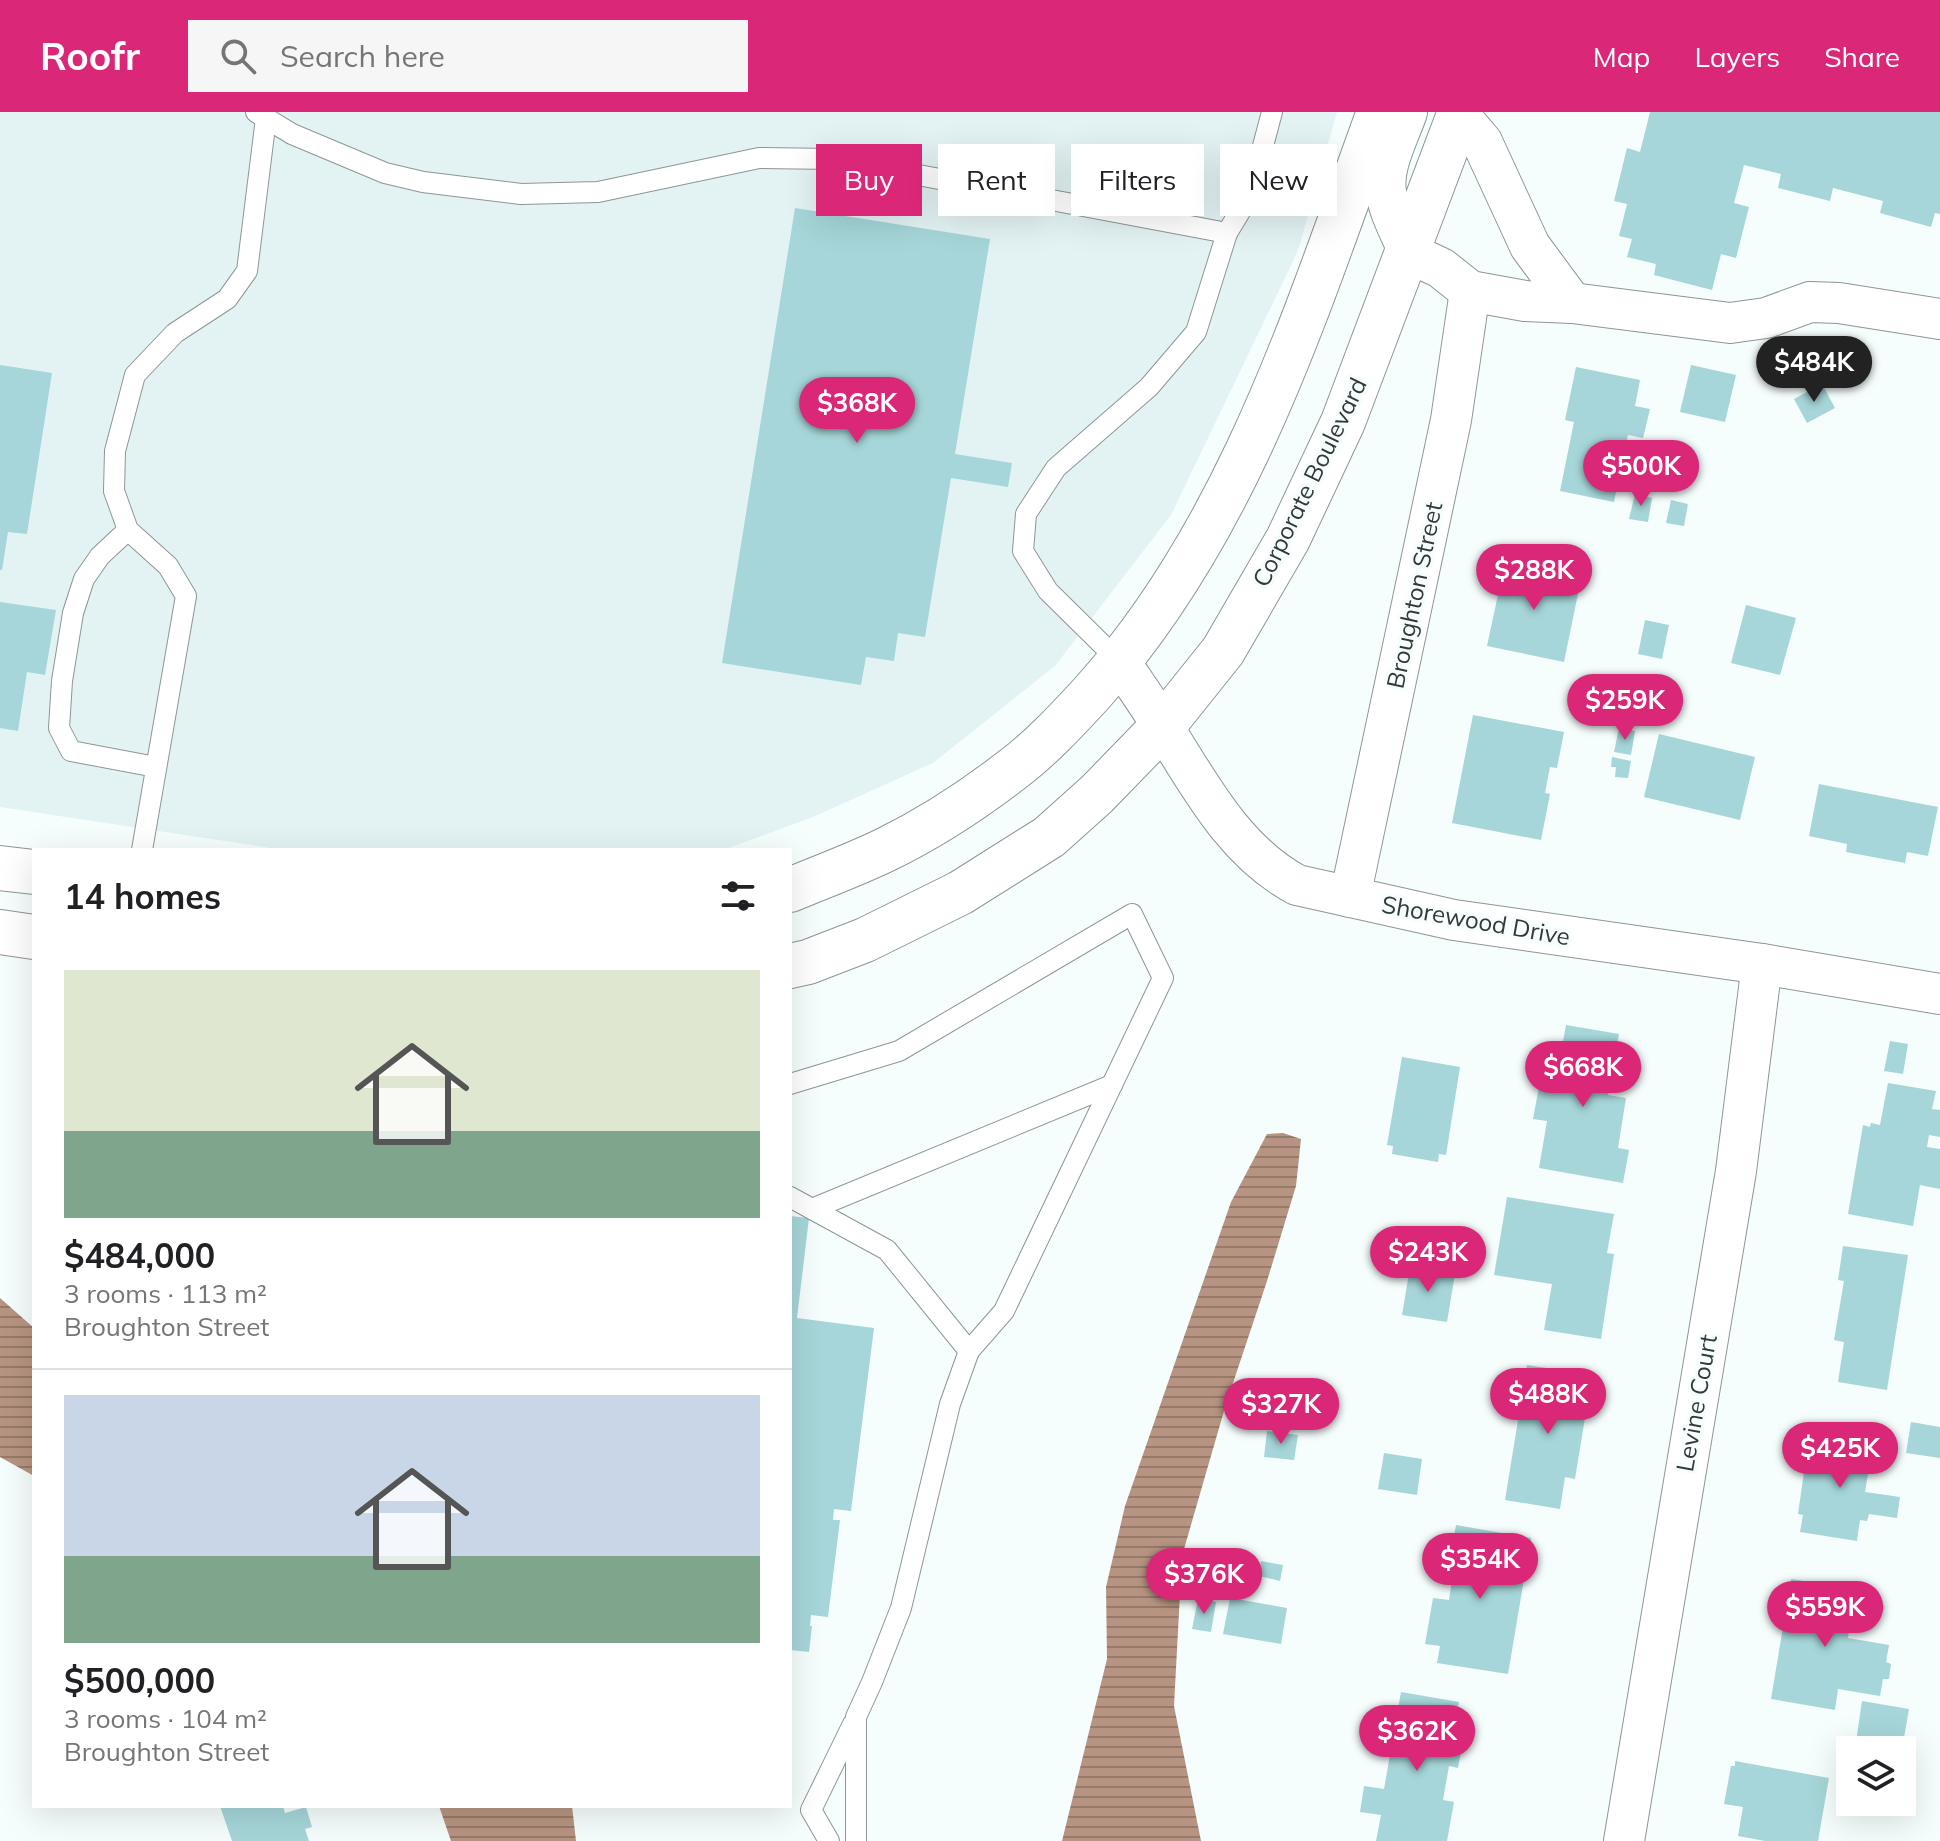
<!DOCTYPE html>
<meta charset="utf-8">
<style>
:root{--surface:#fff;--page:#f6f6f6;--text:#202124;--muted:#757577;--line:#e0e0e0;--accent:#db2777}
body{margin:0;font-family:Mulish,sans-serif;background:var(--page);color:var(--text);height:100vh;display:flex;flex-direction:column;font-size:30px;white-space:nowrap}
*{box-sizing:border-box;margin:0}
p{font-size:26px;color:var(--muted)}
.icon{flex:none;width:44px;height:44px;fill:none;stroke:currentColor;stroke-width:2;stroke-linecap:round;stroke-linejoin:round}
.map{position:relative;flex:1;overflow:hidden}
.panel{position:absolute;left:32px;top:736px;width:760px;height:960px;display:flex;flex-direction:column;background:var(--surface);border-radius:0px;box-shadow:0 8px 32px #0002}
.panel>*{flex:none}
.guide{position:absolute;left:816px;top:32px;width:760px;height:72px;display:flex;gap:16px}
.tools{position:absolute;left:1836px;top:1624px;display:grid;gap:16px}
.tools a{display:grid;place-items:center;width:80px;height:80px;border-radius:0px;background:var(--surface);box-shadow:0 8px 32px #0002;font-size:40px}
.price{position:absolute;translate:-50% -68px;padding:0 18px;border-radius:28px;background:var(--accent);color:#fff;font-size:26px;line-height:52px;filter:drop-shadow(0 2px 4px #0008)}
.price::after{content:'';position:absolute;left:50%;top:48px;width:24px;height:18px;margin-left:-12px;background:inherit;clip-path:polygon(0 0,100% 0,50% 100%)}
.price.current{background:#222;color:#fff}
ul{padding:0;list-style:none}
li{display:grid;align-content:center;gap:16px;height:424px;padding:0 32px}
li+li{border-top:2px solid var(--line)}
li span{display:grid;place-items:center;height:248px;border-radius:0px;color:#555}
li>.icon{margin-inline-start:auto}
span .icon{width:144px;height:144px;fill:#fffc;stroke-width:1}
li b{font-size:34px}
h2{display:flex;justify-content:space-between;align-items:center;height:96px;padding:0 32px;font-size:34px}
.pill{padding:0 28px;border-radius:0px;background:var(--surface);box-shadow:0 8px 32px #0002;font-size:28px;line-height:72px}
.pill.current{background:var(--accent);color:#fff}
header{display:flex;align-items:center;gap:48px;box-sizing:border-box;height:112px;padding:0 40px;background:var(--accent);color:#fff}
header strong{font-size:38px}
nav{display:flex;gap:44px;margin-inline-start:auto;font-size:28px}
.search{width:560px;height:72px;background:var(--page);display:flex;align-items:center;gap:20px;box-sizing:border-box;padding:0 28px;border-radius:0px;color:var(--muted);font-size:30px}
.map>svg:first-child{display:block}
</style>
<header>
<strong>Roofr</strong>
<div class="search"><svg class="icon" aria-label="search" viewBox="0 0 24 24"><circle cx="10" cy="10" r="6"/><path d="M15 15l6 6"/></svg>Search here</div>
<nav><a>Map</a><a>Layers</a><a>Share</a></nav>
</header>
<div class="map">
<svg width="1940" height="1729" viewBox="0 0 1940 1729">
<defs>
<pattern id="water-rules" width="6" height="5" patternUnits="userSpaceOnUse" patternTransform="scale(2)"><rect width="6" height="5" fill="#b79481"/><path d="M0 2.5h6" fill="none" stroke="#967a6b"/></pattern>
</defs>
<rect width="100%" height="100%" fill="#f6fdfd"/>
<polygon fill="#e3f3f4" points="0,0 1337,0 1298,139 1171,403 1055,554 933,651 813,705 723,738 284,738 0,695"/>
<g fill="url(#water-rules)">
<polygon points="1283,1021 1301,1027 1296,1074 1267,1169 1226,1292 1182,1444 1174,1594 1201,1729 1062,1729 1107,1547 1106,1475 1125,1394 1231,1090 1267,1022"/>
<polygon points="0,1186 34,1216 34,1364 0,1345"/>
<polygon points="439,1694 572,1694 576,1729 451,1729"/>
</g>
<g fill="#a6d6d9">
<polygon points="1650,0 1940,0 1940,102 1935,101 1931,115 1880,101 1883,89 1833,76 1830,89 1778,76 1781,62 1744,53 1734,91 1749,95 1736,146 1721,142 1712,178 1654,163 1656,152 1627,145 1632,127 1619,124 1627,92 1614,89 1627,36 1640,40"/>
<polygon points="795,96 990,127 955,342 1012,351 1008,375 951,366 925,525 898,521 894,549 866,545 861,573 722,551"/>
<polygon points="0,253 52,261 27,422 8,420 2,458 0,458"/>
<polygon points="1691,253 1736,263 1725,310 1680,300"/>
<polygon points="1576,255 1640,268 1635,294 1650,297 1643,326 1628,323 1614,390 1560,379 1574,310 1565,308"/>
<polygon points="1822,272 1835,296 1807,311 1794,287"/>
<polygon points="1635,382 1652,386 1648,410 1629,407"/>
<polygon points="1671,388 1688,392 1684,414 1666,411"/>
<polygon points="1505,450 1581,467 1564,550 1487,534"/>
<polygon points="0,490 56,498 45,563 27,560 18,619 0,616"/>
<polygon points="1746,493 1796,506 1780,563 1731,551"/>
<polygon points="1645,508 1669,513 1662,547 1638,542"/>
<polygon points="1627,581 1642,584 1639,605 1623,603"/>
<polygon points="1473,603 1564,620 1557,656 1550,655 1545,681 1550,682 1541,728 1452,711"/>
<polygon points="1619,616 1635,619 1631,643 1614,640"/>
<polygon points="1659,622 1755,645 1740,708 1644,685"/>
<polygon points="1612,645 1631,649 1628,666 1615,665 1616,655 1611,655"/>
<polygon points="1819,672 1938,695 1928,744 1907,740 1905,751 1846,740 1847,732 1809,724"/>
<polygon points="1566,913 1619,922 1608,983 1626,986 1618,1036 1629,1038 1623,1071 1539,1056 1547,1009 1533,1007 1543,953 1558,956"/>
<polygon points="1890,929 1908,932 1903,962 1884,959"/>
<polygon points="1402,945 1460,955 1446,1043 1439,1042 1438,1050 1392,1042 1393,1034 1387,1033"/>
<polygon points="1888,971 1936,979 1932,997 1940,998 1940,1025 1929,1023 1927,1035 1940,1037 1940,1077 1920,1073 1913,1114 1848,1102 1863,1013 1870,1015 1871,1011 1880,1013"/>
<polygon points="1507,1085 1614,1102 1607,1141 1614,1142 1601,1227 1544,1218 1552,1172 1494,1163"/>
<polygon points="790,1104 809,1106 797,1206 874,1216 851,1399 834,1397 833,1408 840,1408 828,1505 811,1503 810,1514 812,1514 809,1540 790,1538"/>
<polygon points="1843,1134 1908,1143 1887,1278 1838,1270 1844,1230 1834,1228 1844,1169 1838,1168"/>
<polygon points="1410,1155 1455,1162 1447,1210 1402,1203"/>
<polygon points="1527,1253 1592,1263 1575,1367 1565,1365 1560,1397 1505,1388"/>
<polygon points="1911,1310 1940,1315 1940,1346 1906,1341"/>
<polygon points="1267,1319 1298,1323 1294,1348 1264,1345"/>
<polygon points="1816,1323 1873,1332 1865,1380 1900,1385 1897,1406 1869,1402 1867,1409 1860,1408 1857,1429 1800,1420 1803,1403 1798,1402 1805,1353 1812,1353"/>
<polygon points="1384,1341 1422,1347 1417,1383 1378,1377"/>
<polygon points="1456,1413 1531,1426 1508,1562 1437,1551 1440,1534 1425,1532 1433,1486 1449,1488 1452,1467 1447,1466"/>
<polygon points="1261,1449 1283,1453 1280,1469 1259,1464"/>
<polygon points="1791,1467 1855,1477 1848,1526 1889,1533 1886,1550 1891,1552 1889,1567 1883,1567 1880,1584 1838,1577 1835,1598 1771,1587"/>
<polygon points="1230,1486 1287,1496 1281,1532 1223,1522"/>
<polygon points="1198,1487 1216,1490 1211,1520 1192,1517"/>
<polygon points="1401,1580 1459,1590 1451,1638 1461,1640 1458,1656 1449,1654 1443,1688 1454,1690 1447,1729 1376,1729 1381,1703 1360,1700 1364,1674 1384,1677"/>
<polygon points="1862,1589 1909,1597 1902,1637 1856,1630"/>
<polygon points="1735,1649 1829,1666 1818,1729 1765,1729 1738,1724 1743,1695 1724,1692 1731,1654 1735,1654"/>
<polygon points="220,1694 283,1694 285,1701 306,1695 312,1715 305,1717 309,1729 232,1729"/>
</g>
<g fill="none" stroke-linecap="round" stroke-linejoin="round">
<g stroke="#8f9596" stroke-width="22">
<g id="lane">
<polyline points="256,0 292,22 385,61 423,70 521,82 598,80 759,46 833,47 1227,121 1250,83 1272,0"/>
<polyline points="128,418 100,444 84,467 73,501 62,569 59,616 71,639 156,655"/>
<polyline points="1120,550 1048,479 1023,439 1026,402 1056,356 1149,275 1196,220 1227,121"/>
<polyline points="142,738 186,484 168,454 128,418 114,379 115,339 135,263 175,221 227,187 247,159 266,6"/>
<polyline points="790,972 899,939 1132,802 1163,866 1004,1199 969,1239"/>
<polyline points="790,1085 887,1138 969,1239 950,1292 901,1496 872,1570 856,1605 856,1729"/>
<polyline points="812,1097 1112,973"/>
<polyline points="829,1729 811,1698 853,1612"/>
</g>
</g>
<g stroke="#8f9596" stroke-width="42">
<g id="street">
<path d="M1407,0C1399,24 1382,54 1386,80C1389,101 1401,121 1409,141L1441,156L1470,179L1525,189L1572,191L1730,211L1766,206L1810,190L1839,191L1940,207"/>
<polyline points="1459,3 1482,30 1530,134 1572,191"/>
<path d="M1120,550C1136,574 1153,598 1168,623C1203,679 1237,741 1297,773L1454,808L1762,852L1940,882"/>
<polyline points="1350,785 1451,308 1470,179"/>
<polyline points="1624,1729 1736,1059 1762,852"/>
</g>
</g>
<g stroke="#8f9596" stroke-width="46">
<g id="secondary">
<polyline points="0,756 34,760"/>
<path d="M790,778C821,765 854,753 885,738C930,716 973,688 1013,657C1041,636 1067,608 1091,582C1239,418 1305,203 1379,0"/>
<polyline points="0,820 34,825"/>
<polyline points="790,854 808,850 865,828 960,781 1049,725 1097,682 1163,614 1223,539 1288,427 1343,310 1460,0"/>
</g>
</g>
<g stroke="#8f9596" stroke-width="46">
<polyline id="primary" points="1459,3 1461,0"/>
</g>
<use href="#lane" stroke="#fff" stroke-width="20"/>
<use href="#street" stroke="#fff" stroke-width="40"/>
<use href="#secondary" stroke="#fff" stroke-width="44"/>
<use href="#primary" stroke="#fff" stroke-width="44"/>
</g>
<g text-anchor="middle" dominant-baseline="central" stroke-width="7" stroke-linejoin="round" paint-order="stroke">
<g font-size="24" fill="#353838" stroke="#f6fdfd">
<text transform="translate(1309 370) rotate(-64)">Corporate Boulevard</text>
<text transform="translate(1414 483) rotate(-78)">Broughton Street</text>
<text transform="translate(1476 808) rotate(10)">Shorewood Drive</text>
<text transform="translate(1696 1291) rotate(-80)">Levine Court</text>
</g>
</g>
</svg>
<div class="tools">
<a><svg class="icon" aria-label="layers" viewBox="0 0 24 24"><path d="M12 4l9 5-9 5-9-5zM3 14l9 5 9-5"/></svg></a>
</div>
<b class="price current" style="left:1814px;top:292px">$484K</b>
<b class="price" style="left:857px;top:333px">$368K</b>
<b class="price" style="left:1641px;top:396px">$500K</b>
<b class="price" style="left:1534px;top:500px">$288K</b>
<b class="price" style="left:1625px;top:630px">$259K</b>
<b class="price" style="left:1583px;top:997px">$668K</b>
<b class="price" style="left:1428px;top:1182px">$243K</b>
<b class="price" style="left:1548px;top:1324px">$488K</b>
<b class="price" style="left:1281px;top:1334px">$327K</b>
<b class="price" style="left:1840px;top:1378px">$425K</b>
<b class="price" style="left:1480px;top:1489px">$354K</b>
<b class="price" style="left:1204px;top:1504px">$376K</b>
<b class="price" style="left:1825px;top:1537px">$559K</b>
<b class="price" style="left:1417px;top:1661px">$362K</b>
<div class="guide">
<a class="pill current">Buy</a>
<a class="pill">Rent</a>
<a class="pill">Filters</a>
<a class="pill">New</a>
</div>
<section class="panel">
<h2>14 homes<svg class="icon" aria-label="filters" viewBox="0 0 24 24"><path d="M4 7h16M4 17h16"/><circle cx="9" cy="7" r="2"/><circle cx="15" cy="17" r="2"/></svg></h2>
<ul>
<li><span style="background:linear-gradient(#dfe7d0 65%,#7fa58c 0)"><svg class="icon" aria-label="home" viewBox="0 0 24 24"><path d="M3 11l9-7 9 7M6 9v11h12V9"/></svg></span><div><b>$484,000</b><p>3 rooms · 113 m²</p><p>Broughton Street</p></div></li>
<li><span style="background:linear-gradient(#c9d6e8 65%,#7fa58c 0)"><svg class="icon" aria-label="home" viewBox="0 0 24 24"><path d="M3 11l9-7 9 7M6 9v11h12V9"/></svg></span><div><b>$500,000</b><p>3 rooms · 104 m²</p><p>Broughton Street</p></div></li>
</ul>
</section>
</div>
